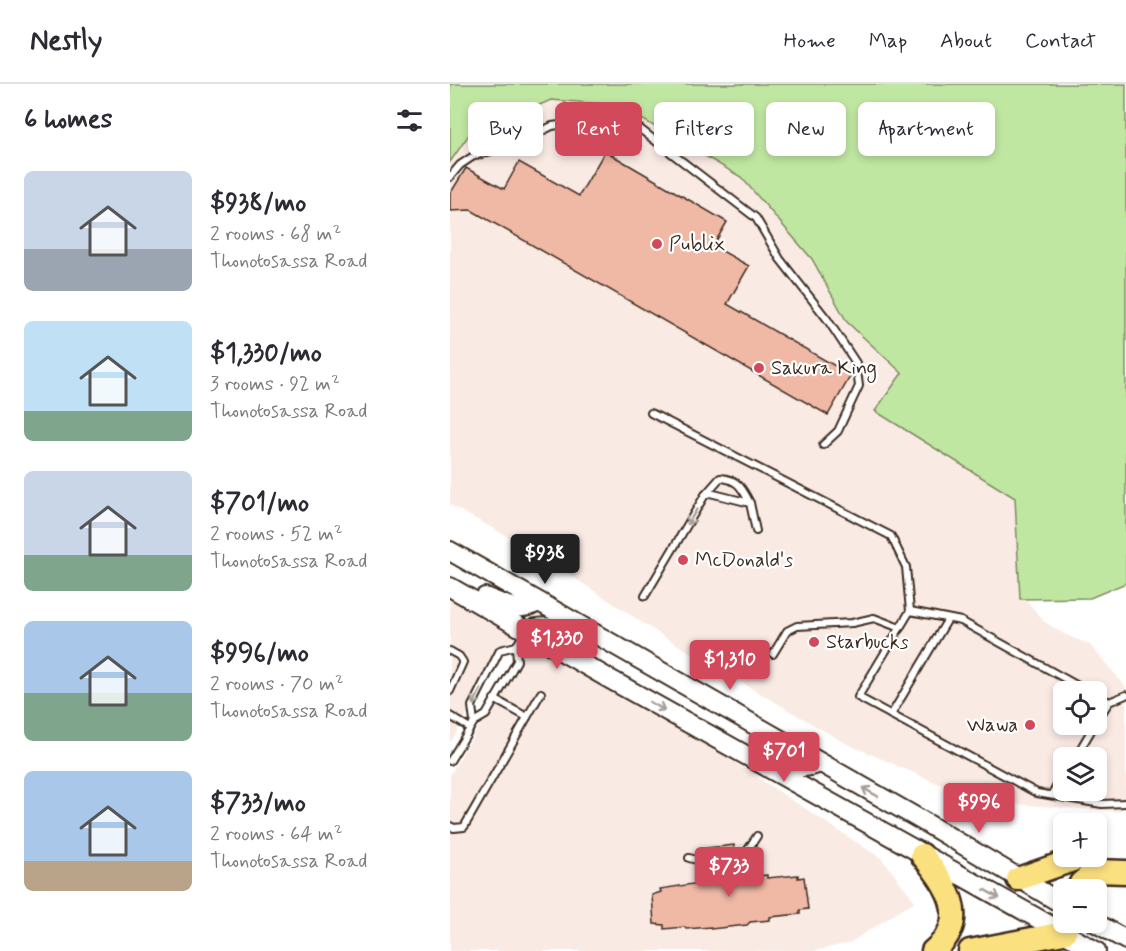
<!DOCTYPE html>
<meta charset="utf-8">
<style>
:root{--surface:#fff;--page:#f2f2f3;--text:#2b2b33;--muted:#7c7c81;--line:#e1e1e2;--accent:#d1495b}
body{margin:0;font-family:Mynerve,sans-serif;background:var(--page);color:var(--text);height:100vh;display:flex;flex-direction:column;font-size:22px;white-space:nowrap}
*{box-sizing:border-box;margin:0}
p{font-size:20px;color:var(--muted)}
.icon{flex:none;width:33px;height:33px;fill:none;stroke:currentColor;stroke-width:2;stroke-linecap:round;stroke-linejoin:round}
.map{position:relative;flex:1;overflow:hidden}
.sheet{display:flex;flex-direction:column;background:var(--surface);width:450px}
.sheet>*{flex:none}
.hud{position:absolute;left:18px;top:18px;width:567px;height:54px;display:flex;gap:12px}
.fabs{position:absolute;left:603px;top:597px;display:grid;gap:12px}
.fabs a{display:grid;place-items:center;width:54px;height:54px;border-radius:9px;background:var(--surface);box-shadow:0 3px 9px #0003;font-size:30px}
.price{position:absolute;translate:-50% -51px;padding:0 14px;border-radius:6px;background:var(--accent);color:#fff;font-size:20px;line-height:39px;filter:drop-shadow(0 2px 3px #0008)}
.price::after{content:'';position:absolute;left:50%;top:36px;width:18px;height:14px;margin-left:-9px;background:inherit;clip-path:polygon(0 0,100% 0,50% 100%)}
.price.current{background:#222;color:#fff}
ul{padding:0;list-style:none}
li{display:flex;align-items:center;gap:18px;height:150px;padding:0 24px}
li span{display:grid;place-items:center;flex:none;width:168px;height:120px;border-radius:9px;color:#555}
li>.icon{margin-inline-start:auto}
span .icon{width:72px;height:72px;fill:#fffc;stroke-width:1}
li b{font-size:26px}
h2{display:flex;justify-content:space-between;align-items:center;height:72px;padding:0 24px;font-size:26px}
.tag{padding:0 21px;border-radius:9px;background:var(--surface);box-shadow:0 3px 9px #0003;font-size:21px;line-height:54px}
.tag.current{background:var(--accent);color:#fff}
header{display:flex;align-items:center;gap:36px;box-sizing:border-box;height:84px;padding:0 30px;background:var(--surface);border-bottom:2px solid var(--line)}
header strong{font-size:28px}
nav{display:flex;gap:33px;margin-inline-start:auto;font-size:21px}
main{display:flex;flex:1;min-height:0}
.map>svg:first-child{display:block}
</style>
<header>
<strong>Nestly</strong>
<nav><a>Home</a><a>Map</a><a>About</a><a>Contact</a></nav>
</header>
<main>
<section class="sheet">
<h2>6 homes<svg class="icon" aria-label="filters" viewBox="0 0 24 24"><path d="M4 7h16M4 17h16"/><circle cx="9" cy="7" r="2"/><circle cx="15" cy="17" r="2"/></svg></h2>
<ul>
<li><span style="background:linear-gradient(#c9d6e8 65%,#9aa5b1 0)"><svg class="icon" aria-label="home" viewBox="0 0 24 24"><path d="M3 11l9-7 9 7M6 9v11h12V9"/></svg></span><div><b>$938/mo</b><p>2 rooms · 68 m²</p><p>Thonotosassa Road</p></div></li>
<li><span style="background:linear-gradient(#bfe0f5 75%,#7fa58c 0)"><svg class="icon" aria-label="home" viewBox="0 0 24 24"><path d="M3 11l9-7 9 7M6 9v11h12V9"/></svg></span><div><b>$1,330/mo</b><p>3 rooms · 92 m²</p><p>Thonotosassa Road</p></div></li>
<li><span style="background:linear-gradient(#c9d6e8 70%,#7fa58c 0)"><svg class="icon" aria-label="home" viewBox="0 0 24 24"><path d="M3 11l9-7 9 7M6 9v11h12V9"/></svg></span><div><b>$701/mo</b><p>2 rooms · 52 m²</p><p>Thonotosassa Road</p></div></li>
<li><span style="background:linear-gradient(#a9c7e8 60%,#7fa58c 0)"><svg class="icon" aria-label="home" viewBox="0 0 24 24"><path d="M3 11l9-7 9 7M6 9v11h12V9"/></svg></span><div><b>$996/mo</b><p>2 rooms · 70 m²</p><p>Thonotosassa Road</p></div></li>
<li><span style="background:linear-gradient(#a9c7e8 75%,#b9a48a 0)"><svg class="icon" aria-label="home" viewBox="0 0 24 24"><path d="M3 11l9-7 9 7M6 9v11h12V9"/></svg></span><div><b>$733/mo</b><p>2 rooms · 64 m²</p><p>Thonotosassa Road</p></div></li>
</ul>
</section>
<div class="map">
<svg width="676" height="867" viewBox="0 0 676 867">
<rect width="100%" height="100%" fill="#fff"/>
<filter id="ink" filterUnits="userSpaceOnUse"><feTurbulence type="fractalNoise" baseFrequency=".0167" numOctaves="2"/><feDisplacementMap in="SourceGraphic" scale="12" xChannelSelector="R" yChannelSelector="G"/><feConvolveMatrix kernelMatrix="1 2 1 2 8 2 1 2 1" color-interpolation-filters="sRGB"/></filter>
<g filter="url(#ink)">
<g fill="#faeae4" fill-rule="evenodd">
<path d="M101,16L168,21L291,93L362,175L397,238L452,289L426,327L565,414L570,515H575L595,538L612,549L640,561L676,603V720L669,728L528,717L393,658L211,551L79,464L0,421V78L18,52ZM614,608H646V640H614ZM614,674H646V706H614Z"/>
<polygon points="0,513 64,551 0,659"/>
<polygon points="78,559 249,655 432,775 465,817 399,859 364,867 0,867 0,691"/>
</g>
<polygon fill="#c0e7a2" stroke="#7e8860" stroke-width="1.5" points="0,0 676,0 676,499 640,514 570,515 565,414 425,327 452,289 397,238 362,175 291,93 168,21 101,16 18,52 0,78"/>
<g fill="#f0b9a6" stroke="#3b2a1e" stroke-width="1.5">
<polygon points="155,67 277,138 263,162 299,182 277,220 401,291 378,331 21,126 0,127 0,110 16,84 54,105 69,78 129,112"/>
<polygon points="284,761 285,771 281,776 286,781 287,791 295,790 295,793 317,791 317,794 348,791 348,794 354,793 358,825 350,826 350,830 320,833 320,836 300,838 297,841 261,845 261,843 236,845 235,843 214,845 214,841 204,840 202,811 211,808 210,805 256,798 255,794 260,794 259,784 264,780 263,776 258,773 257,764"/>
</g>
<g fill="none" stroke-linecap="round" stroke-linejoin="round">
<g stroke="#3b2a1e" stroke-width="10">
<g id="lane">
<polyline points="0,93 10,81 22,73 72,57 102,42 168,33 190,45 306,134 330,175 377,235 406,279 409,302 388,347 373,361"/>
<polyline points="201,329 441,452 456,483 460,527 408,613 587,709 652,720 676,719"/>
<path d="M255,411L270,394C288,395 292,404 300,419"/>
<polyline points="195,512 255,411 260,409 300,419 306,447"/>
<polyline points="460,527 511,537 639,608"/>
<polyline points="0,567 9,572 13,578 0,607"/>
<polyline points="323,570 337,547 347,542 402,539 424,534 450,544"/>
<polyline points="646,611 659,618"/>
<polyline points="44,615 77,633"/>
<polyline points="441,631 498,535"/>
<polyline points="0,632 20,644"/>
<polyline points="24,638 22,622 50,566 66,562"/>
<polyline points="646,638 659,618 676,611"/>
<polyline points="625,674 645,640"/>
<polyline points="0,677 24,638 36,631 67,577 66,562 75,549"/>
<polyline points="601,711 614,691"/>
<polyline points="0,742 4,744 14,743 91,609"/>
<polyline points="239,774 259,779"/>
<polyline points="286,776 293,773 307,752"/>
</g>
</g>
<g stroke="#3b2a1e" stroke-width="22">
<g id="secondary">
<polyline points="0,467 471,736 614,821"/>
<polyline points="0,503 156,593 646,867"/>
<path d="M35,513C57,522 66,529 89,518"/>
<path d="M76,548C95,537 117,548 136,554"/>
<path d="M319,677C337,681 352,687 370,679"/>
<polyline points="644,838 676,856"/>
</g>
</g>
<g stroke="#3b2a1e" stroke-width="27">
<g id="highway">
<path d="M472,771C497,800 522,836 483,867"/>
<polyline points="568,795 634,772"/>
<polyline points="628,806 631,799 645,787 676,788"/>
<polyline points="520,867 614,849 619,838"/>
</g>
</g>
<use href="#lane" stroke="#fff" stroke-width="6"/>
<use href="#secondary" stroke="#fff" stroke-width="18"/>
<use href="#highway" stroke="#fbe080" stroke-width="22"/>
</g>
<defs><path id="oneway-shaft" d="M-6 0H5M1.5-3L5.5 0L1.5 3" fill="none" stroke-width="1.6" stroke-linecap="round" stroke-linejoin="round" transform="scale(1.5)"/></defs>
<g stroke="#a79f9a">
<use href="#oneway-shaft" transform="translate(242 433) rotate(121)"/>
<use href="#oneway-shaft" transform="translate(27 613) rotate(117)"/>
<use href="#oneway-shaft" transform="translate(207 622) rotate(29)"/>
<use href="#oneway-shaft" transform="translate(420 708) rotate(-151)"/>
<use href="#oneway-shaft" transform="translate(542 810) rotate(29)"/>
</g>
</g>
<g fill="#d1495b" stroke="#fff" stroke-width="2">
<circle cx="207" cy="160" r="6"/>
<circle cx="309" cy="284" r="6"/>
<circle cx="233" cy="476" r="6"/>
<circle cx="364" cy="558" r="6"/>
<circle cx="580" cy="641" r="6"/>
</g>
<g text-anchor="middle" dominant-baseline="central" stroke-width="4.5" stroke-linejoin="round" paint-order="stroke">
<g font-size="20" fill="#3b2a1e" stroke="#fff" text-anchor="start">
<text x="219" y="160">Publix</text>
<text x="321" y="284">Sakura King</text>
<text x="245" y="476">McDonald's</text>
<text x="376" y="558">Starbucks</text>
<text x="568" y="641" text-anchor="end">Wawa</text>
</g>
</g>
</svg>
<div class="fabs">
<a><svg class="icon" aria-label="locate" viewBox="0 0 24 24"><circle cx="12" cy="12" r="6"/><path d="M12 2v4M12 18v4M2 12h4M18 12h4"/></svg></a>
<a><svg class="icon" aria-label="layers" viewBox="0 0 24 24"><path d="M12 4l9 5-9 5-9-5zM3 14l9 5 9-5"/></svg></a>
<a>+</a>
<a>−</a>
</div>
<b class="price current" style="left:95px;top:501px">$938</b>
<b class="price" style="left:107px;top:586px">$1,330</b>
<b class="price" style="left:280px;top:607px">$1,310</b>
<b class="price" style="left:334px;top:699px">$701</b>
<b class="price" style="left:529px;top:750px">$996</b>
<b class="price" style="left:279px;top:814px">$733</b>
<div class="hud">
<a class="tag">Buy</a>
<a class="tag current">Rent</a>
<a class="tag">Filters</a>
<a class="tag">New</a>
<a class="tag">Apartment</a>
</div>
</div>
</main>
